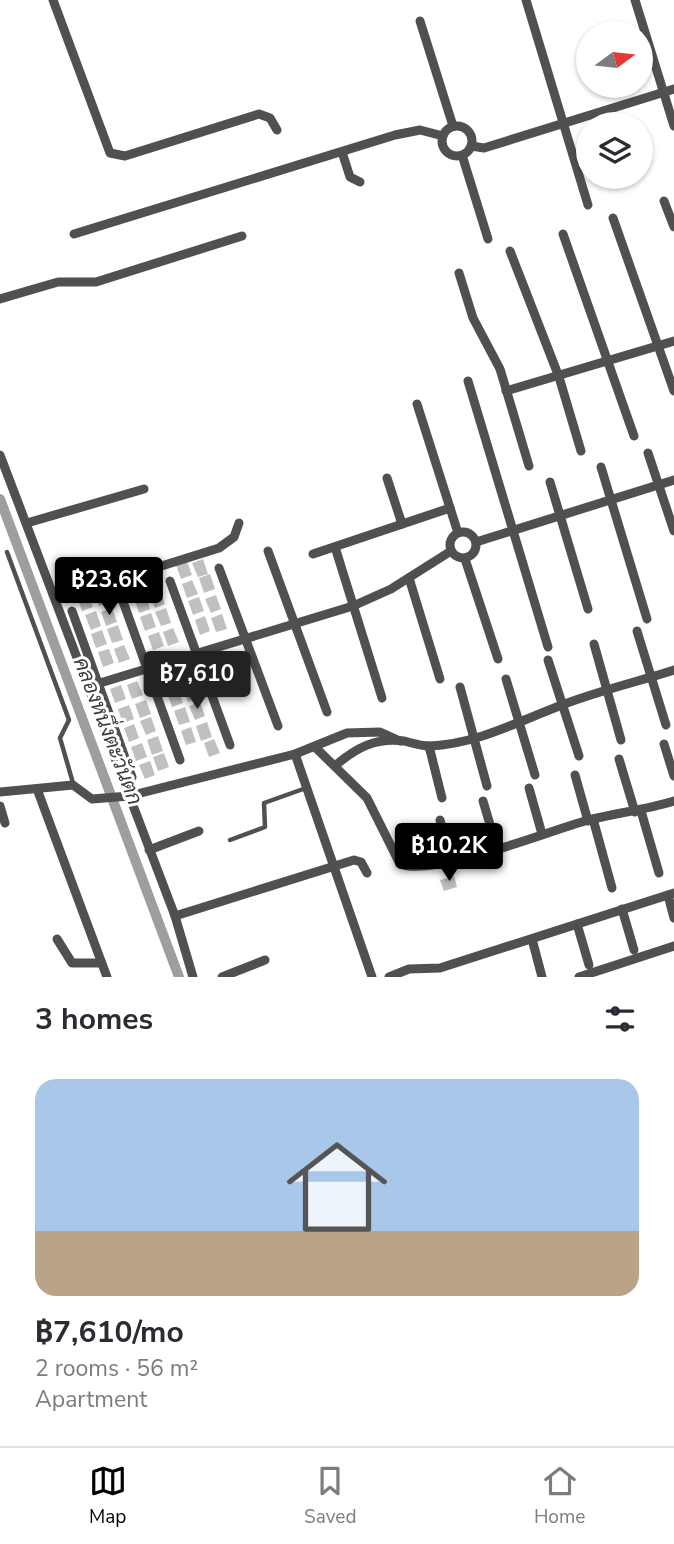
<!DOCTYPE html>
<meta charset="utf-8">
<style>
:root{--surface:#fff;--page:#f2f2f3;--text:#2b2b33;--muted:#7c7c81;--line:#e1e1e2;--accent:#000}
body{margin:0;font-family:"Nunito Sans",Sarabun,sans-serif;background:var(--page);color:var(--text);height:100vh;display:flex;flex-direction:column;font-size:26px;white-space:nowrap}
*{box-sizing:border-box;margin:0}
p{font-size:23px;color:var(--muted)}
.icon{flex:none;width:38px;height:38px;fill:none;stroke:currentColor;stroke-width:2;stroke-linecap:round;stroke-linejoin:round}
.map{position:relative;height:977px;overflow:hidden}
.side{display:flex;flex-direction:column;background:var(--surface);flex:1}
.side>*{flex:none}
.needle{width:46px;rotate:75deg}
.fabs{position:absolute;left:576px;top:21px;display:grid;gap:14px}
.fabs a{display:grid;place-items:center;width:77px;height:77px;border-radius:50%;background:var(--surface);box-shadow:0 2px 5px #0004;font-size:35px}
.price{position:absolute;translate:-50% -60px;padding:0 16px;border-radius:7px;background:var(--accent);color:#fff;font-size:23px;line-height:46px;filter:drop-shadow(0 2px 4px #0008)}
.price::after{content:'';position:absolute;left:50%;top:42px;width:21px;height:16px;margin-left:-10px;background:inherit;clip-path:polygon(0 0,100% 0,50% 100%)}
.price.selected{background:#222;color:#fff}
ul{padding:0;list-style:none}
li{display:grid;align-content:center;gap:14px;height:371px;padding:0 35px}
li+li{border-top:2px solid var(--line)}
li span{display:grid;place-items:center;height:217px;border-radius:21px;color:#555}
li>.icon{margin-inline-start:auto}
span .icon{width:126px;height:126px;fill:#fffc;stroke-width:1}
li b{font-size:30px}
h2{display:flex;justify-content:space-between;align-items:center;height:84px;padding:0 35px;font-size:30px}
.tab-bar{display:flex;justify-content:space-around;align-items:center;height:98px;border-top:2px solid var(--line);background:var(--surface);font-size:19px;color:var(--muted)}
.tab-bar a{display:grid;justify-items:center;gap:4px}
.tab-bar .selected{color:var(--accent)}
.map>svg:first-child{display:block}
</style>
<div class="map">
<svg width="674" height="977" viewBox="0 0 674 977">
<rect width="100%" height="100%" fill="#fff"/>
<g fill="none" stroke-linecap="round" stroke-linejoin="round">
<polyline stroke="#9e9e9e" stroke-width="10" points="0,499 179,977"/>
</g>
<g fill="#c0c0c0">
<polygon points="203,559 208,574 198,577 192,563"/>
<polygon points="187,561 192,575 181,579 176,565"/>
<polygon points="154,574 159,589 148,593 143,578"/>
<polygon points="210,574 215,589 204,593 199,578"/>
<polygon points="138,578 143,592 132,596 127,582"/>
<polygon points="192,580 198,594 187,598 182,584"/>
<polygon points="104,588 109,602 99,606 93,592"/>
<polygon points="160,590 165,604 155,608 149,594"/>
<polygon points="88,593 93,607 82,611 77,597"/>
<polygon points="145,594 150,609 139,613 134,598"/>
<polygon points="216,595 221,609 211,613 205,599"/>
<polygon points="199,597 204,611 193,615 188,601"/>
<polygon points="112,608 117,622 106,626 101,612"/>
<polygon points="166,608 171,623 161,626 155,612"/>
<polygon points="96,611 101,626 91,630 85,615"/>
<polygon points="151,613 156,627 145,631 140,617"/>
<polygon points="222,614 227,629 216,632 211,618"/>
<polygon points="205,616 210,631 200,635 195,620"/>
<polygon points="118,625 123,640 112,643 107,629"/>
<polygon points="173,628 179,642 168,646 163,632"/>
<polygon points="102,630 107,644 96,648 91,634"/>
<polygon points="159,632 164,646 153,650 148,636"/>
<polygon points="124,645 130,659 119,663 114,649"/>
<polygon points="109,649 114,663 103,667 98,652"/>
<polygon points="188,666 193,680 183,684 178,670"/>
<polygon points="171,672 177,686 166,690 161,676"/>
<polygon points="137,681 143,695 132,699 127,685"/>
<polygon points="194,683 199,698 188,702 183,687"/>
<polygon points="121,685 126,699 115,703 110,689"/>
<polygon points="178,689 183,703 172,707 167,693"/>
<polygon points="146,700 151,714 140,718 135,704"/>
<polygon points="200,702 205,716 195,720 189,706"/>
<polygon points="129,705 134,719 123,723 118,709"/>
<polygon points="185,707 190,722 179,725 174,711"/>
<polygon points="151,717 156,731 146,735 140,721"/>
<polygon points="207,722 212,737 201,741 196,726"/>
<polygon points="134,724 139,738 129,742 124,728"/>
<polygon points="191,727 196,742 186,745 181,731"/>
<polygon points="158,736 163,751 152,755 147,740"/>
<polygon points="214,739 220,753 209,757 204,743"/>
<polygon points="142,743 147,757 136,761 131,747"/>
<polygon points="164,753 169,767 158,771 153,757"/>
<polygon points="150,761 155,775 145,779 139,765"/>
<polygon points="454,876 457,887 444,891 440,880"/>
</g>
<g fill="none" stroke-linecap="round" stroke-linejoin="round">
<g stroke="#505050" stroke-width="4.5">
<polyline points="7,552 69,720 60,738 73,783"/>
<polyline points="230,840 265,827 264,803 306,788"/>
</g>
<g stroke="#505050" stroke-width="9">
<polyline points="53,0 110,153 125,156 259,114 270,118 277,130"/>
<polyline points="526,0 588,205"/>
<polyline points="635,0 674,126"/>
<polyline points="420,21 453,126"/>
<circle cx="457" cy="141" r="15"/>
<polyline points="471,146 484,148 674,89"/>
<polyline points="342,152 350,177 360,182"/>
<polyline points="462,155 488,239"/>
<polyline points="664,201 674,227"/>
<polyline points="613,218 674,391"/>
<polyline points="74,234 395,135 420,130 443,136"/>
<polyline points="563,234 634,436"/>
<polyline points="510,251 559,377 581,451"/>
<polyline points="459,273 473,318 500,369 529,466"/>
<polyline points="0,299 58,282 96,282 242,236"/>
<polyline points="468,381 548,647"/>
<polyline points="506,391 674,341"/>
<polyline points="417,404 458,533"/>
<polyline points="648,453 674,531"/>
<polyline points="0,455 175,916 193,977"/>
<polyline points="601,467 647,619"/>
<polyline points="387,478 402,524"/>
<polyline points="550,482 588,609"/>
<polyline points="27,523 144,489"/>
<circle cx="463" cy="545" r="13"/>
<polyline points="476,542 674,480"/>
<polyline points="335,547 382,698"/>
<polyline points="268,551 327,712"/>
<polyline points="313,554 450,508"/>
<polyline points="465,559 498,659"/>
<polyline points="219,568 278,726"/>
<polyline points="409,578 440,679"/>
<polyline points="170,581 230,745"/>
<polyline points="121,596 180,760"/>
<polyline points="56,599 219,548 234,537 239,523"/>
<polyline points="72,611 132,777"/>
<polyline points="637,631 666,725"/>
<polyline points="594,644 621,740"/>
<polyline points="548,660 579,756"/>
<polyline points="506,679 535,775"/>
<polyline points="100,683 353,606 391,589 451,551"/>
<polyline points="460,687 487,786"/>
<polyline points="664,744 674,776"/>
<polyline points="429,746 442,798"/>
<path d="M316,748L367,798L400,864C434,877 546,832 585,821C615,813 645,810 674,801"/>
<polyline points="295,754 372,977"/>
<polyline points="619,759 635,812"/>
<path d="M336,765C356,748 376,737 404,741C412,743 421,746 430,746C477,744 519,721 562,705C598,691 637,682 674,670"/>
<polyline points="575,775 588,821"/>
<polyline points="529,788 542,834"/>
<polyline points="37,789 107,977"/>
<polyline points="0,792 73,785 92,799 129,796 295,754 347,733 380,732 400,741"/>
<polyline points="483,801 497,848"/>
<polyline points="0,806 5,823"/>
<polyline points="641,811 659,873"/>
<polyline points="593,819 612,888"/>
<polyline points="440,820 451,861"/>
<polyline points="149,850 199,831"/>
<polyline points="668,895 674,918"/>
<polyline points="622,909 634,950"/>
<polyline points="175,916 354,860 361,862 367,873"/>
<polyline points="577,924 589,965"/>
<polyline points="57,939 72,963 101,963"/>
<polyline points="532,939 542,977"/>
<polyline points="222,977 265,960"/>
<polyline points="389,977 409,969 440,968 674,893"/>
<polyline points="579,977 674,946"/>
</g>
</g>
<g text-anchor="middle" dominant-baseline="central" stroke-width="6" stroke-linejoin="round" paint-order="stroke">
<g font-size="21" font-style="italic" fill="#3f3f3f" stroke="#fff">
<text transform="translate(108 731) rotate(69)">คลองหนึ่งตะวันตก</text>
</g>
</g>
</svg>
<div class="fabs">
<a><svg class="needle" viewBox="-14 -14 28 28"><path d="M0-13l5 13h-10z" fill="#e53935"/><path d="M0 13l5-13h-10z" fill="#7c7c81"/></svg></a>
<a><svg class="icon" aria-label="layers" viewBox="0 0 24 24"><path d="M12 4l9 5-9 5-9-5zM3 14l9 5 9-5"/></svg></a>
</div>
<b class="price" style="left:109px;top:617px">฿23.6K</b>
<b class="price selected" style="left:197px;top:711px">฿7,610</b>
<b class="price" style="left:449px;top:883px">฿10.2K</b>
</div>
<section class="side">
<h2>3 homes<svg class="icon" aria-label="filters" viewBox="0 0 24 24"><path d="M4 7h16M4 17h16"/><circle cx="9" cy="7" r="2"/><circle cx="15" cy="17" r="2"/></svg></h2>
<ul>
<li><span style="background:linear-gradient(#a9c7e8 70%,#b9a48a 0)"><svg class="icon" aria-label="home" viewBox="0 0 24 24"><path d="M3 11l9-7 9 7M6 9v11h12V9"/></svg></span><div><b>฿7,610/mo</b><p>2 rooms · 56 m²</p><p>Apartment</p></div></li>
</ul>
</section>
<nav class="tab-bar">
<a class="selected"><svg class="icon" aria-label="map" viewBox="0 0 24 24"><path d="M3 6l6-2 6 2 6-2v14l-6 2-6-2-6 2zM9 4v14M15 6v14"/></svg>Map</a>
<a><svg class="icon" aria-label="saved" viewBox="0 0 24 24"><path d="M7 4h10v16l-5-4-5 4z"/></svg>Saved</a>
<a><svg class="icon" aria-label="home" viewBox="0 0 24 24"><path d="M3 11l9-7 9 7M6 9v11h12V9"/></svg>Home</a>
</nav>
